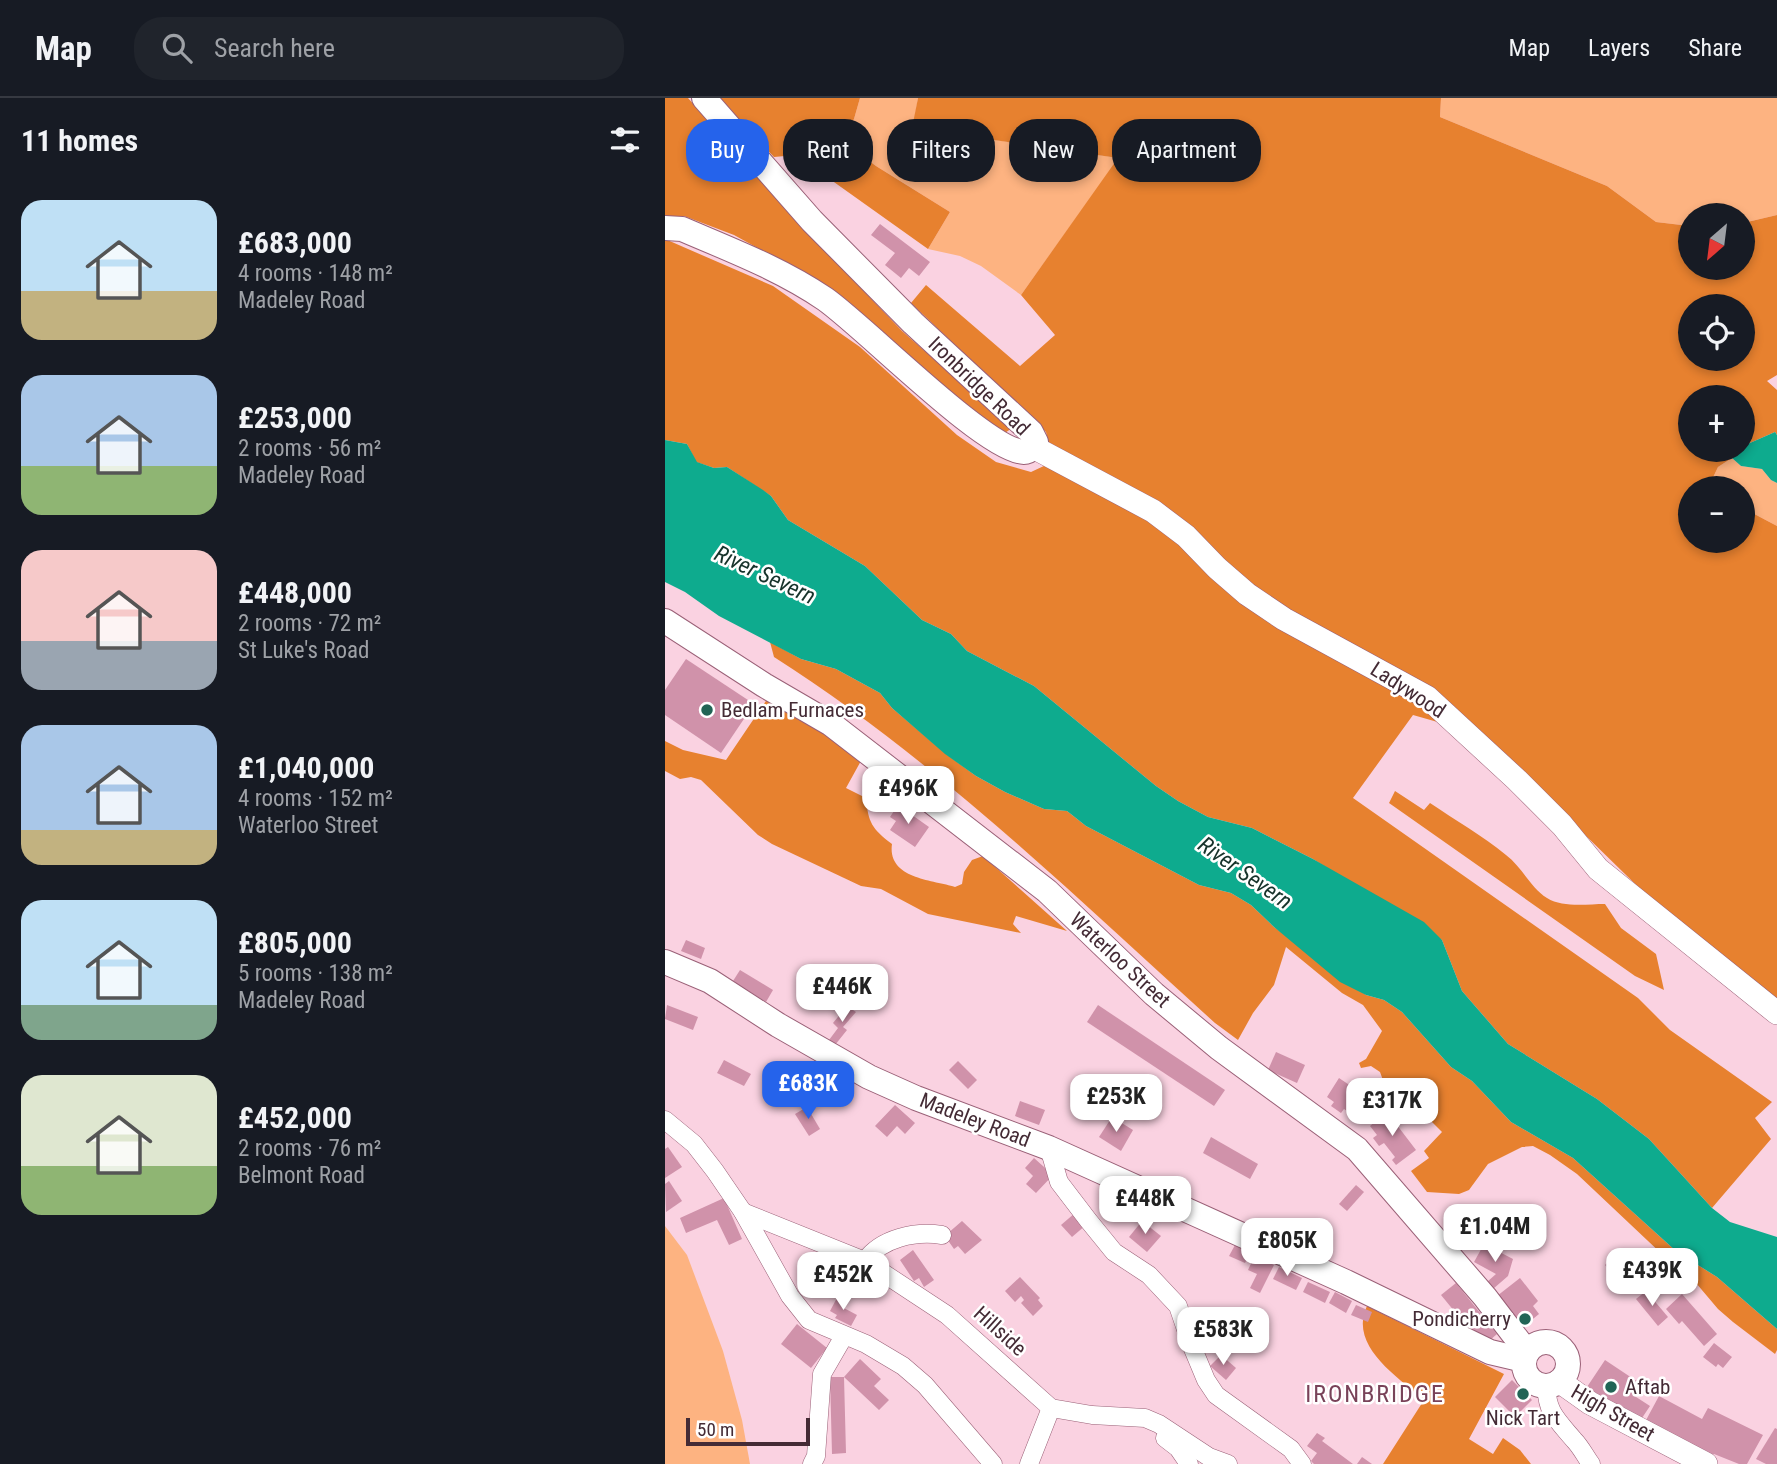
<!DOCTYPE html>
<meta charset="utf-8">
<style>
:root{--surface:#171b24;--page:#20242c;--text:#f1f3f6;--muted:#9ea1a6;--line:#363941;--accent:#2563eb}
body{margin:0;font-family:"Roboto Condensed",sans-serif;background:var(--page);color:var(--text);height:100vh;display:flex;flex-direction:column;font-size:26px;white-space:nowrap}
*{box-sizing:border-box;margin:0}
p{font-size:23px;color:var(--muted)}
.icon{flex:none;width:38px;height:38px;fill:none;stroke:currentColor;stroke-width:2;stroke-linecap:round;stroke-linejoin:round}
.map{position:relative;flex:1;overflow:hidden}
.panel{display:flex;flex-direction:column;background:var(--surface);width:665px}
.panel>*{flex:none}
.top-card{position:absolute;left:21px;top:21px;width:665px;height:63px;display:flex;gap:14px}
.needle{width:46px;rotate:208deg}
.tools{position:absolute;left:1013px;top:105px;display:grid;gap:14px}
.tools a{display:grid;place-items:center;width:77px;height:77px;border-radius:50%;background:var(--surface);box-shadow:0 4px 10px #0003;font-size:35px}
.scale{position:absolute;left:21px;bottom:18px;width:124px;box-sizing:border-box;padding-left:7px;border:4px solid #442b35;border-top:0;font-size:19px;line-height:24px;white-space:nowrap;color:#442b35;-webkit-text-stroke:5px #fff;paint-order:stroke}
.price{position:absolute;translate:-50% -60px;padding:0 16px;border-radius:14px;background:#fff;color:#222;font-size:23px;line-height:46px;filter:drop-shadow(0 2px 4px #0008)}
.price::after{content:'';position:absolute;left:50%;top:42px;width:21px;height:16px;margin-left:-10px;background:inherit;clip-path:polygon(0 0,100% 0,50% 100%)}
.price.on{background:var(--accent);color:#fff}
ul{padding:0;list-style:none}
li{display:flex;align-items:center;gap:21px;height:175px;padding:0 21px}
li span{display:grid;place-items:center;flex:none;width:196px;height:140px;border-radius:21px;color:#555}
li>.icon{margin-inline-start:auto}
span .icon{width:84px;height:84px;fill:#fffc;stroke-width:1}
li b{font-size:30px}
h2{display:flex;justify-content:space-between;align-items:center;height:84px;padding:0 21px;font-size:30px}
.tag{padding:0 24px;border-radius:28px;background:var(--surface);box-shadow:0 4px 10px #0003;font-size:24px;line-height:63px}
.tag.on{background:var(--accent);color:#fff}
header{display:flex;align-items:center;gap:42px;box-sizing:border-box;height:98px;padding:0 35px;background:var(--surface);border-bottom:2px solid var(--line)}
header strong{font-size:33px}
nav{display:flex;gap:38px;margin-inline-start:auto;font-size:24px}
.search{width:490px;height:63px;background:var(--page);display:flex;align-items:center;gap:18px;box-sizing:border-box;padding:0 24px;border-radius:28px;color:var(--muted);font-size:26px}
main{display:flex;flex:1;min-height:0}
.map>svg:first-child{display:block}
</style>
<header>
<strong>Map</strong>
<div class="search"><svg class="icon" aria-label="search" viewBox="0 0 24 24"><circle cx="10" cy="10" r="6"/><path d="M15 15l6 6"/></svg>Search here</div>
<nav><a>Map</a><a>Layers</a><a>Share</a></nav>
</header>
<main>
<section class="panel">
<h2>11 homes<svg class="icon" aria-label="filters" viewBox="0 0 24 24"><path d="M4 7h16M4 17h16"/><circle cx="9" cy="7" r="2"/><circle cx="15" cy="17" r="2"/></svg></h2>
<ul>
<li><span style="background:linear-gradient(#bfe0f5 65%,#c2b280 0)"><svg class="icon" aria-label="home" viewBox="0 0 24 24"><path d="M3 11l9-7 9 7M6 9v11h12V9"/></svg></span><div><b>£683,000</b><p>4 rooms · 148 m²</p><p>Madeley Road</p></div></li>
<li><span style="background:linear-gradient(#a9c7e8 65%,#8fb573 0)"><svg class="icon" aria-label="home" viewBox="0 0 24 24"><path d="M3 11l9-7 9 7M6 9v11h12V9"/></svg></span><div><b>£253,000</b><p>2 rooms · 56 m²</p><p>Madeley Road</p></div></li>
<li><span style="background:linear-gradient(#f6c9c9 65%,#9aa5b1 0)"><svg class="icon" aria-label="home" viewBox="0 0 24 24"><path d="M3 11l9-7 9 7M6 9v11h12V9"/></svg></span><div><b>£448,000</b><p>2 rooms · 72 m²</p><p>St Luke's Road</p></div></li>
<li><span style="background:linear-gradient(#a9c7e8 75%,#c2b280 0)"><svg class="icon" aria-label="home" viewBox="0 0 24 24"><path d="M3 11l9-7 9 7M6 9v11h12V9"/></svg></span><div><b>£1,040,000</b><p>4 rooms · 152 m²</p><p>Waterloo Street</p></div></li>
<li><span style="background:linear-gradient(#bfe0f5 75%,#7fa58c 0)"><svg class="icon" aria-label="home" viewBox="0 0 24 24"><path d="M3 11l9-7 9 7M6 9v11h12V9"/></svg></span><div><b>£805,000</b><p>5 rooms · 138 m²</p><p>Madeley Road</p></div></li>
<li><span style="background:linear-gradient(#dfe7d0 65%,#8fb573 0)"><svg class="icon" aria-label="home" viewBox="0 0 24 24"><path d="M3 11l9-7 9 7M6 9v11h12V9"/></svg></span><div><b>£452,000</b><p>2 rooms · 76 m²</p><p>Belmont Road</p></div></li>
</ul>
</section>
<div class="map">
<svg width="1112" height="1366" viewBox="0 0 1112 1366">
<rect width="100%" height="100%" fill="#fad2e1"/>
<g fill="#fdb381">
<polygon points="195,0 253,0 248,30 454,60 356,197 316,168 295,158 263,151 285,114 211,68 176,42 189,21"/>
<polygon points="776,0 1112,0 1112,117 1078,125 1078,117 1026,117 1025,128 991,124 942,88 775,19"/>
<polygon points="1067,360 1076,368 1097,371 1106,382 1112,385 1112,428 1078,410 1078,390 1043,390 1053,369"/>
<polygon points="0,1128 22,1157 58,1253 77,1322 85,1366 0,1366"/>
</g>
<g fill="#e7812f" fill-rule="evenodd">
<polygon points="0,0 23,0 130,121 237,233 347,330 340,335 317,320 131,171 69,137 19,118 0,121"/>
<polygon points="53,0 195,0 189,21 176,42 211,68 285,114 263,151 131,57 109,59"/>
<path d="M253,0H776L775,19L942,88L991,124L1025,128L1026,170H1078V125L1112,117V277L1102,283L1112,292V337L1110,334L1078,348V299H1026V352H1071L1067,360L1053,369L1043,390H1026V443H1078V410L1112,428V905L1006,821L818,637L748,617L688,700L973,900L1005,932L1107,1004L1090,1020L1106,1041L1047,1110L984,1041L932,1001L843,946L797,893L777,842L648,761L587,730L543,719L513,703L491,688L369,588L302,553L286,536L257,522L200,468L123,422L106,398L62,369L49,370L31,364L22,346L0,342V141L108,188L195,249L292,337L331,364L366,374L381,367L386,358L381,334L246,205L261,187L355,268L390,237L356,197L453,60L247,30ZM1026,208H1078V261H1026Z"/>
<path d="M105,544L136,561L171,571L215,595L227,610L281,656L311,678L340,694L379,711L402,713L421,728L534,787L566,795L586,807L609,829L701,897L719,902L737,914L786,969L807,983L846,1024L908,1060L1012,1154L1052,1179L1112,1231V1252L1110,1256L1068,1224L1053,1211L1031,1185L1018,1176L912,1076L885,1057L868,1048L857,1049L823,1066L804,1092L794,1096L762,1094L746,1073L764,1060L759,1053L777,1034L745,1002L731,997L719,985L715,974L706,968L696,970L694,965L701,961L717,933L698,907L677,895L621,849L609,887L588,915L573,942L550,925C408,797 271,662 109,559Z"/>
<path d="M105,597L197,661L181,690L201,700C203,724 207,731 227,746C222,781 268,782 290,789L297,786L299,774L307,762L318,758L402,833L351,818L348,826L356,835L263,816L216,791L196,788L107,746L93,737L36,682L26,679L15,681L0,673V643L18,652L61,662Z"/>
<path d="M730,693L759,712L765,705C790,722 818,738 841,757C857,769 865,789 882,800C898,810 922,806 940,806L956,830L991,856L999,892L970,878L724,705Z"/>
<path d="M702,1208L839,1276L804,1341L828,1356L838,1340L855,1352L866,1366H718L759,1302C733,1279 683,1248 702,1208Z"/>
</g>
<g fill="#0eab8e">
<polygon points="1110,334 1112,337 1112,385 1106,382 1097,371 1076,368 1067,360 1070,353 1078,352 1078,348"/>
<polygon points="0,342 22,346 32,364 49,370 62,369 98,392 106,398 123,422 200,468 257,522 286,536 302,553 369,588 491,688 513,703 543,719 587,730 648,761 759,824 777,842 797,893 843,946 932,1001 984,1041 1047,1110 1065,1124 1112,1139 1112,1231 1052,1179 1012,1154 908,1060 846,1024 807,983 786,969 737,914 719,902 701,897 675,884 609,829 586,807 566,795 534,787 421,728 402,713 379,711 340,694 311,678 280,656 227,610 215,595 171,571 136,561 54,518 20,494 0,484"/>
</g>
<g fill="#d092aa">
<polygon points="215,126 265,164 254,178 244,170 236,180 220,167 230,155 206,137"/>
<polygon points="21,561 89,606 56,655 0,617 0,592"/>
<polygon points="218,682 236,695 229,707 210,694"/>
<polygon points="233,707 264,729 250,749 225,732 231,723 225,719"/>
<polygon points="21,842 40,850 36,861 16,853"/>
<polygon points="75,872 108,892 101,904 68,883"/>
<polygon points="2,907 33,919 28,932 0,921"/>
<polygon points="433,907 560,992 549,1008 422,924"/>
<polygon points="182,908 191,914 178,929 182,932 170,947 164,942 173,930 168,925"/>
<polygon points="611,954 640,967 632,985 603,972"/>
<polygon points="59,962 86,976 79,988 52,975"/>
<polygon points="293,963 312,982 303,991 284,972"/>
<polygon points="674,980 711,1005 699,1024 679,1011 676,1015 666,1008 669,1004 662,999"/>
<polygon points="355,1003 380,1012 374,1027 350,1018"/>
<polygon points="230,1007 250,1025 240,1036 232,1028 222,1039 210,1028"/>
<polygon points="142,1009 155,1031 144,1038 130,1016"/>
<polygon points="722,1014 751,1052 731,1067 727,1062 730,1059 719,1045 714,1048 708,1040 712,1037 705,1028"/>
<polygon points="447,1019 468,1032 456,1053 434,1039"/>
<polygon points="546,1039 593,1066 585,1081 538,1055"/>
<polygon points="3,1049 17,1069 0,1080 0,1051"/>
<polygon points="369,1060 388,1077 371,1095 361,1086 368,1078 360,1070"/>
<polygon points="4,1083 17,1103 1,1114 0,1086"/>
<polygon points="691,1087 699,1094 682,1113 674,1106"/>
<polygon points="59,1100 77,1141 64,1147 52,1122 21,1135 15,1120"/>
<polygon points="410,1115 421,1127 407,1139 396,1127"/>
<polygon points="802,1115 821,1138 805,1151 786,1129"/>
<polygon points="297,1123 317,1142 300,1156 293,1148 289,1151 282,1141 282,1136"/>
<polygon points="477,1123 496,1138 482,1154 464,1139"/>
<polygon points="819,1146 848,1161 843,1178 828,1191 822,1184 831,1176 809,1164"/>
<polygon points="570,1147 585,1155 580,1165 564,1158"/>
<polygon points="248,1152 269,1182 259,1189 254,1180 249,1183 235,1162"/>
<polygon points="953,1155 968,1173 955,1184 940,1167"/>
<polygon points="590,1157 609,1167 595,1195 585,1190 592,1176 583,1172"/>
<polygon points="154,1165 157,1170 153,1173 159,1183 164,1180 171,1191 157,1200 140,1173"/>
<polygon points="614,1169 637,1180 631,1192 608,1181"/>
<polygon points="355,1179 375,1200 373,1202 378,1208 368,1218 356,1205 359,1202 356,1198 350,1204 340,1193"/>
<polygon points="855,1180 873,1203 868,1208 874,1216 857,1230 832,1198"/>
<polygon points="643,1184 665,1194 660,1205 638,1194"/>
<polygon points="791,1185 832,1236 824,1243 799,1225 776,1197"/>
<polygon points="981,1193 1003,1219 993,1228 971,1201"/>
<polygon points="670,1194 687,1203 681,1215 664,1205"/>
<polygon points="1017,1196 1052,1236 1039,1248 1017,1223 1014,1226 1001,1211"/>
<polygon points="173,1198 180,1202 177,1209 192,1217 186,1228 170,1220 172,1217 165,1213"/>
<polygon points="691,1207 707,1214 703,1224 686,1217"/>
<polygon points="132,1226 162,1250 146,1270 116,1246"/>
<polygon points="1049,1245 1067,1259 1058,1270 1053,1266 1051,1269 1038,1259"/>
<polygon points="556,1257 571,1270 561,1282 545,1268"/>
<polygon points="195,1261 216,1281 209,1288 224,1302 214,1312 179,1279 181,1355 167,1356 165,1279 179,1279"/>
<polygon points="940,1262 976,1286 968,1297 985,1308 975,1323 922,1289"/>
<polygon points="847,1282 867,1302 850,1319 830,1299"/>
<polygon points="994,1298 1037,1321 1043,1310 1098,1337 1082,1366 1074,1366 1049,1356 1041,1359 980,1324"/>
<polygon points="1110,1330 1112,1331 1112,1366 1101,1366 1091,1361"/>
<polygon points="652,1335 660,1340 657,1343 688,1366 649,1366 646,1363 652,1355 642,1348"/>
<polygon points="697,1359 707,1366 692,1366"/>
</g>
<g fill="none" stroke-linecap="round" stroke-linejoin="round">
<g stroke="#9a6077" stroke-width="19">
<g id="minor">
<polyline points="0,1022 29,1046 50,1073 78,1114 125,1198 144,1222 201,1246 238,1268 260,1287 328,1366"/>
<polyline points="384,1050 394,1084 423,1122 449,1154 484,1177 513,1208 526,1246 541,1282 551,1297 626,1351 637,1366"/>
<polyline points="78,1114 200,1163 282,1217 386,1310 427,1317 480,1320 494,1326 544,1359 563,1366"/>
<path d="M200,1163C216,1140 250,1133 277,1137"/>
<path d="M882,1287C880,1313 894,1324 909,1342C916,1349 920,1358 926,1366"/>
<polyline points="500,1340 513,1350 524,1366"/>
<polyline points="147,1366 151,1358 157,1276 179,1238"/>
<polyline points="364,1366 386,1310"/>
</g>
</g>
<g stroke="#9a6077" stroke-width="24">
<g id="tertiary">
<polyline points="368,349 488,413 521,438 552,470 582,496 619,521 762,599 852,682 897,727 933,771 1112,915"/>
<polyline points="894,1283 925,1305 1041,1366"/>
</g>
</g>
<g stroke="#9a6077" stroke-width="26">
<g id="secondary">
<path d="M0,130L17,131C66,152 116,171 160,201C200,229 321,353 359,354C365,354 368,349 371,344L366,334L248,225L147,123L39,0"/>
<polyline points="0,523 99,587 166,626 382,793 489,896 554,950 692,1051 820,1199 862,1254"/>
<polyline points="0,864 45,883 113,927 204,979 251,1000 384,1050 681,1184 825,1254 859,1262"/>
<circle cx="881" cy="1266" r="22"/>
</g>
</g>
<use href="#minor" stroke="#fff" stroke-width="18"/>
<use href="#tertiary" stroke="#fff" stroke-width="23"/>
<use href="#secondary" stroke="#fff" stroke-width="24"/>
</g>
<g fill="#216455" stroke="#fff" stroke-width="2.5">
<circle cx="42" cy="612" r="7"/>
<circle cx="860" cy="1221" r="7"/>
<circle cx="946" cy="1289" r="7"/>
<circle cx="858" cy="1296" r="7"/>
</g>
<g text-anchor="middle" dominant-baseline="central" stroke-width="5" stroke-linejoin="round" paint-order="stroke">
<g font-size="21" fill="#442b35" stroke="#fff">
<text transform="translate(314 288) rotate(44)">Ironbridge Road</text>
<text transform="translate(743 592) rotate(33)">Ladywood</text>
<text transform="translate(455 862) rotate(43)">Waterloo Street</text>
<text transform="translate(310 1022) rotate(21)">Madeley Road</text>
<text transform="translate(335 1233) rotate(42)">Hillside</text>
<text transform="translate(948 1315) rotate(30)">High Street</text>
</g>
<g font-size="21" fill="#442b35" stroke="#fff" text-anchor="start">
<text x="56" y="612">Bedlam Furnaces</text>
<text x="846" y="1221" text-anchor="end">Pondicherry</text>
<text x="960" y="1289">Aftab</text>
<text x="858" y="1320" text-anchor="middle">Nick Tart</text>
</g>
<g font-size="23" font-style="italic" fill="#17332b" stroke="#fff">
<text transform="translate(100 477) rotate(25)">River Severn</text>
<text transform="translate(580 775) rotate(35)">River Severn</text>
</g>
<g font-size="24" letter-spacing="2" fill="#794259" stroke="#fff">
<text x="710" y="1296">IRONBRIDGE</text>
</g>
</g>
</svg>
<div class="tools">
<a><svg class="needle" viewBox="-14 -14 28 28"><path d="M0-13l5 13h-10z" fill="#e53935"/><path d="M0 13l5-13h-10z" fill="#9ea1a6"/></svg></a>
<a><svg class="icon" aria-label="locate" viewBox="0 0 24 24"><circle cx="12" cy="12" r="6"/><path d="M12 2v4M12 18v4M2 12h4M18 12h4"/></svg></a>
<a>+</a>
<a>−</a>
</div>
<div class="scale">50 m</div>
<b class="price" style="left:243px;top:728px">£496K</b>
<b class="price" style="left:177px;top:926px">£446K</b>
<b class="price on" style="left:143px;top:1023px">£683K</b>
<b class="price" style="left:451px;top:1036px">£253K</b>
<b class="price" style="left:727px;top:1040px">£317K</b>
<b class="price" style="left:480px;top:1138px">£448K</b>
<b class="price" style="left:830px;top:1166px">£1.04M</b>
<b class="price" style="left:622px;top:1180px">£805K</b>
<b class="price" style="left:987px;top:1210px">£439K</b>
<b class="price" style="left:178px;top:1214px">£452K</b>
<b class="price" style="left:558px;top:1269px">£583K</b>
<div class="top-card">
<a class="tag on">Buy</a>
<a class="tag">Rent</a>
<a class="tag">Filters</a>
<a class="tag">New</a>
<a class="tag">Apartment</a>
</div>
</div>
</main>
